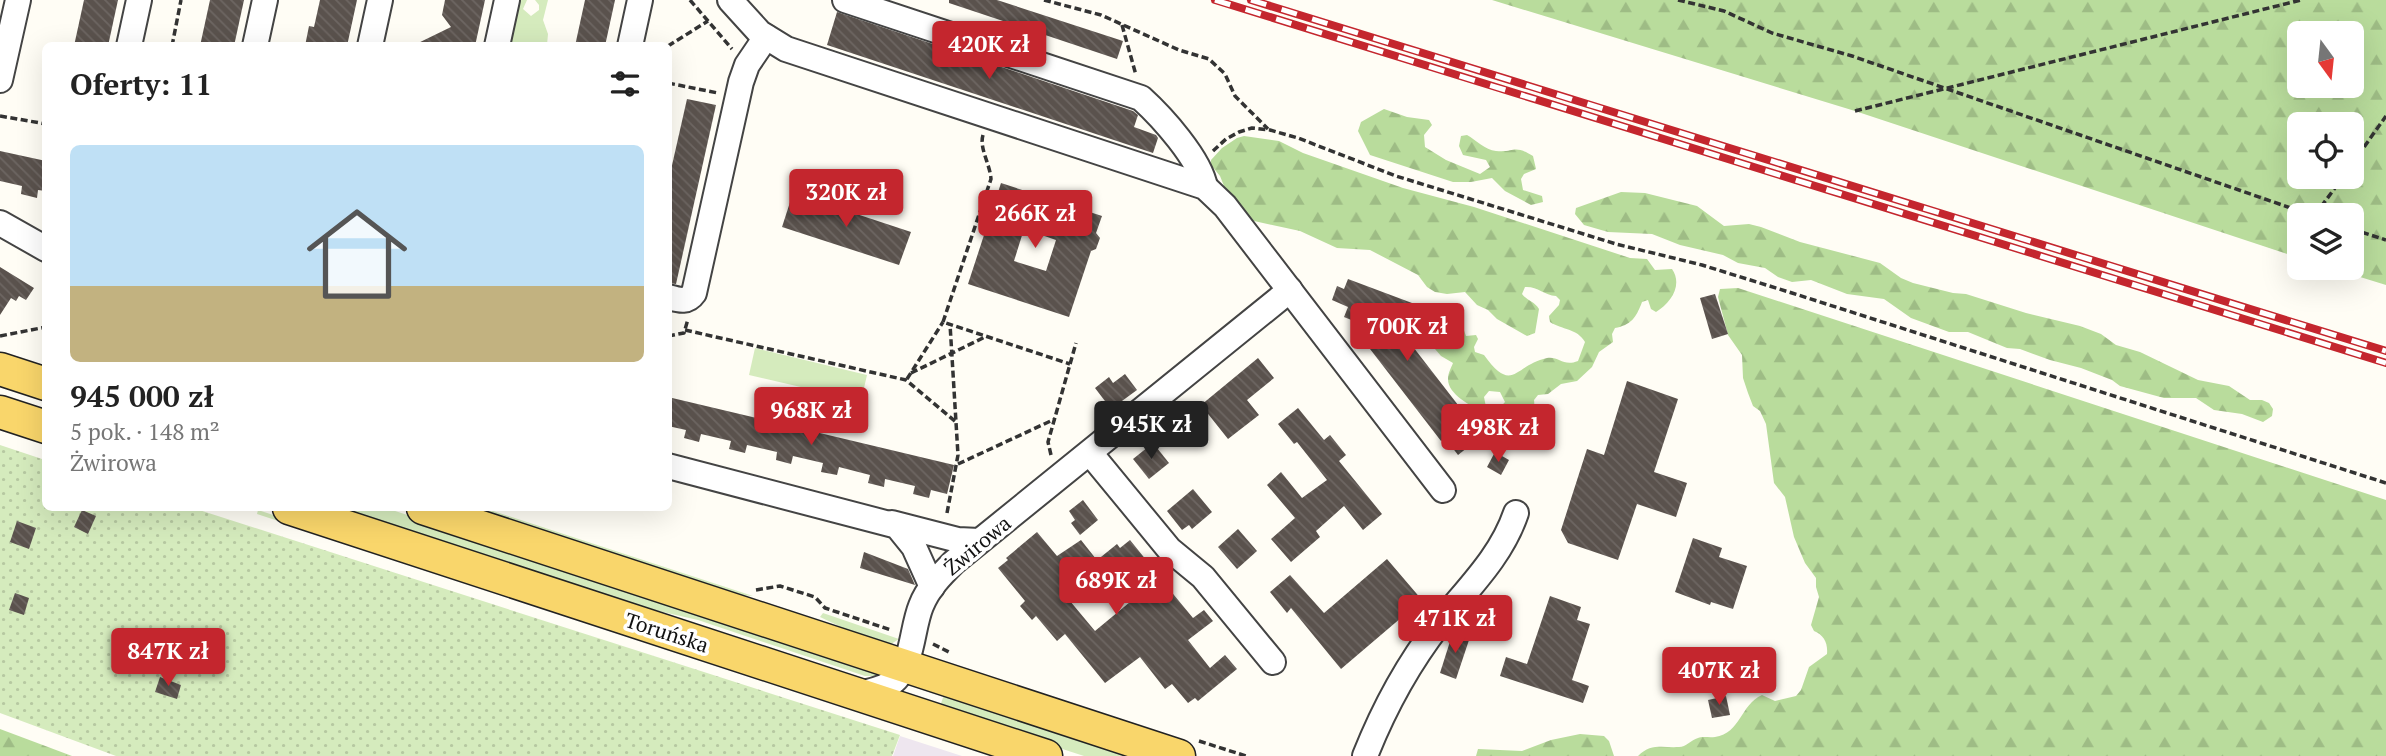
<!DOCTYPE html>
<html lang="pl">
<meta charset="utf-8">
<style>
:root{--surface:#fff;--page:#f6f6f6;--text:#222;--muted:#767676;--accent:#c4262e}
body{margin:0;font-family:"PT Serif",serif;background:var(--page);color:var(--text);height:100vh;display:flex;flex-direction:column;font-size:26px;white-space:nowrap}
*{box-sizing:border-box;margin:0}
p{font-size:23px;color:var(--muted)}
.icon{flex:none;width:38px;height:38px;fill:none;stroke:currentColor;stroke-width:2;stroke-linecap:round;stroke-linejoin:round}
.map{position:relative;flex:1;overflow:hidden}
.sheet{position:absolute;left:42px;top:42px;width:630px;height:469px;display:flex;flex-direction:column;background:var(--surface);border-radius:10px;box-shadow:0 7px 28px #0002}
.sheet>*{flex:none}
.needle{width:46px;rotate:165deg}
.buttons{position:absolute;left:2287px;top:21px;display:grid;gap:14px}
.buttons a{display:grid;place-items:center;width:77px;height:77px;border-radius:10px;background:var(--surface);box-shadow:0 7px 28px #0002;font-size:35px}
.price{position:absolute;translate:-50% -60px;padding:0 16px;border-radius:7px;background:var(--accent);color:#fff;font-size:23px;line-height:46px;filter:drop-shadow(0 2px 4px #0008)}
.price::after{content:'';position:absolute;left:50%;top:42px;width:21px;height:16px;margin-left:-10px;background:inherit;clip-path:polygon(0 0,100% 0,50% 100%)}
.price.selected{background:#222;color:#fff}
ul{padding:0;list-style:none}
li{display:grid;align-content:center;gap:14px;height:371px;padding:0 28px}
li span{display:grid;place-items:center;height:217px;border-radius:10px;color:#555}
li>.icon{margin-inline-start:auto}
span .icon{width:126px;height:126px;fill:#fffc;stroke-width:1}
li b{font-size:30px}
h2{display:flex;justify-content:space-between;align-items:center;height:84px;padding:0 28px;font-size:30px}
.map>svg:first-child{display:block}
</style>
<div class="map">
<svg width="2386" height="756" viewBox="0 0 2386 756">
<defs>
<pattern id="forest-firs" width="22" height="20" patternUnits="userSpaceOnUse" patternTransform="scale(1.75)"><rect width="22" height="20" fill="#b9dc9c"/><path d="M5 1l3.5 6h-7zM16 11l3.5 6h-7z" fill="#9ebc85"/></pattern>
<pattern id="garden-dots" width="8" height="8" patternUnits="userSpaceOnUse" patternTransform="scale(1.75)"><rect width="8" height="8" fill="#d5ebbd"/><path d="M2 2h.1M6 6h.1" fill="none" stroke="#b6c8a1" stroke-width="1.8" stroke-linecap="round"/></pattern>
<pattern id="building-back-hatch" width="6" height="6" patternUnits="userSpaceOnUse" patternTransform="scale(1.75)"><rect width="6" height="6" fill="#5a524d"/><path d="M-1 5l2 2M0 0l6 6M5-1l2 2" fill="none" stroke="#6d6662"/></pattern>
</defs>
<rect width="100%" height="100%" fill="#fffdf5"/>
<polygon fill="#eee6ef" points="900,736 962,756 893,756"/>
<g fill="#d5ebbd">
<polygon points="518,0 527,0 523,9 531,16 539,10 539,5 535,0 548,0 543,20 548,34 547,45 508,46"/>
<polygon points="755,348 867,375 861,401 749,375"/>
<polygon points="325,508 386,508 878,669 883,676 865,676 698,620 601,598"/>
<polygon points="460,508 484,508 753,596 727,594"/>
<polygon points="258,510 896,720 898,725 257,514"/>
<polygon points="823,613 899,639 888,646 877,644 820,617"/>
<polygon points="945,692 1140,756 1084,756 939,709"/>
</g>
<g fill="url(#forest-firs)" fill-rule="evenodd">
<path d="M1492,0H2386V285L2331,268H2352V215H2300L2299,258L1855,111ZM2352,33V86H2300V33ZM2352,124V177H2300V124Z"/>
<path d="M1384,109L1407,117L1429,120L1432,125L1424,135L1425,147L1446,160L1480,174L1490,167L1486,160L1463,155L1459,146L1461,136L1467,135C1476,140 1485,150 1496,151C1515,153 1513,144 1533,156L1536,169L1524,174L1521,179L1523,190L1542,196L1543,202L1531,205L1505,191L1492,178L1471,182H1453L1370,155L1358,131L1361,122Z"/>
<path d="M1244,136L1279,141L1303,153L1403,188L1474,207L1630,258L1647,259L1655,270L1672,269C1683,285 1671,303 1656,312L1651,309L1648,300L1642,302C1636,318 1631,325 1615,328L1612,334L1613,342L1599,352L1592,367L1577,381L1561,384L1548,394L1538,395L1534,400C1536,415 1527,413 1518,422C1515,426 1512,432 1509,437H1503L1495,413L1505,402L1500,392L1489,391L1484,397L1487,412L1483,413C1471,405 1448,395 1448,379C1448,373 1451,368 1453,363L1441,356L1423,335L1424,329L1429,324L1442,325L1455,320L1461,322L1466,336L1476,335L1478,339L1474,347L1475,352L1484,355C1513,395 1514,365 1547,358C1559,356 1563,367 1578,361L1585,342C1577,328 1562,330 1550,322L1549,316L1559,305L1560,300L1556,296C1544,295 1537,286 1525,287L1522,294C1527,301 1534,301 1539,309L1535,333L1527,336L1497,319L1488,310L1477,305L1465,292L1447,294L1435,292L1427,287L1418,275L1370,250L1337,248L1300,231L1254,221L1226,191L1220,176L1211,165V160L1222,148L1237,138Z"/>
<polygon points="1621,192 1645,193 1697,206 1724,226 1749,224 1761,227 1800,242 1880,263 1901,278 1913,283 1953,293 1966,294 2026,313 2080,326 2101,334 2116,345 2140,352 2198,380 2229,386 2250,400 2262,400 2269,403 2273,409 2272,416 2263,422 2242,414 2214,410 2196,398 2164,398 2120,386 2112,380 2081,368 2050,360 2020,349 2007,348 1968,332 1949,332 1911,318 1884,299 1847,294 1811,280 1792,282 1778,277 1765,268 1738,263 1723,255 1680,245 1652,234 1608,232 1584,225 1575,214 1576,208"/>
<path d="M1738,288L2386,500V756H1638C1651,743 1662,748 1679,747C1686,747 1691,740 1698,738C1703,736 1709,738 1715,737C1741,733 1740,705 1762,695L1775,701L1796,696L1801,690L1809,667L1827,654C1828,643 1824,635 1814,631L1811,625L1819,597L1816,587V578L1805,563L1794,537L1785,497L1774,483L1766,424L1760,411L1753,406L1748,393L1743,378L1742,355L1728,335L1718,297L1720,289Z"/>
<polygon points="0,729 72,756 0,756"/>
<polygon points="1580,734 1604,736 1609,741 1614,756 1476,756 1478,749 1522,751 1551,740"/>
</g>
<polygon fill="url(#garden-dots)" points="0,445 45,460 46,508 193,508 900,735 892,756 116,756 0,713"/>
<g fill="url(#building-back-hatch)" fill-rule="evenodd">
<polygon points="84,0 118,0 108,46 74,46"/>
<polygon points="210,0 244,0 234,46 200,46"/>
<polygon points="320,0 357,0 347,46 305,46 309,26 314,27"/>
<polygon points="445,0 485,0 475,46 412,46 451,27 442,15"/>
<polygon points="585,0 615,0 605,46 575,46"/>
<polygon points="949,0 997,0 1123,41 1117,59 949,3"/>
<polygon points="837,12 1133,111 1138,115 1134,127 1156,135 1158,138 1153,153 827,45"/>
<polygon points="687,99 716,105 676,284 668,283 668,183"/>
<polygon points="0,151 46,161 46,191 38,190 37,198 21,194 22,186 0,181"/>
<path d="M1001,183L1102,216L1096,233L1100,238L1096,249L1091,251L1069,317L968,284ZM1024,229L1056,240L1046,271L1014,261Z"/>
<polygon points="793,193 911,232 899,265 782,227"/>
<polygon points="0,267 34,288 26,300 19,296 16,301 11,298 0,315"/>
<polygon points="1348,279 1412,303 1400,330 1482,436 1458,455 1445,438 1441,441 1370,349 1388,335 1344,317 1348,307 1332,300 1337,286 1344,289"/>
<polygon points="1715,294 1728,334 1712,339 1700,298"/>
<polygon points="1258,358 1274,378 1247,400 1259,415 1228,439 1201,405"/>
<polygon points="1125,374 1137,390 1111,409 1095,388 1109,377 1113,383"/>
<polygon points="1627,381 1678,399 1654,472 1687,483 1676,517 1637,504 1618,560 1568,543 1561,530 1587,449 1604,455"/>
<polygon points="668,397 954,465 947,494 931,490 929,498 913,494 915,486 885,479 884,487 868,483 870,475 839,467 837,475 821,472 823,463 793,456 791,464 776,460 777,452 747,445 745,453 729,449 731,441 701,434 699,442 684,438 686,430 668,426"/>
<polygon points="1298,408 1324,440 1330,435 1346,455 1339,461 1382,514 1363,530 1344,506 1316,531 1320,537 1291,562 1271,539 1295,518 1267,485 1281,472 1302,498 1327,480 1297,442 1294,444 1278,424"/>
<polygon points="1153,443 1169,463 1149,479 1133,459"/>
<polygon points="1495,452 1509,460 1501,475 1487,467"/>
<polygon points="1193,489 1212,512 1192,529 1189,525 1182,530 1167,511"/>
<polygon points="1083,500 1098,520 1080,535 1071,523 1075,520 1069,511"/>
<polygon points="82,510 96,516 88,534 74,527"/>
<polygon points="17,521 36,528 29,549 10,542"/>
<polygon points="1238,529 1257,551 1237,569 1218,547"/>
<polygon points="1037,532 1057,556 1081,540 1096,559 1060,589 1095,631 1130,602 1096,561 1117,544 1120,548 1130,540 1147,561 1135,570 1160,596 1169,589 1193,618 1204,610 1213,621 1188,640 1210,668 1225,655 1237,669 1198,701 1195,698 1188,703 1172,684 1165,689 1140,657 1105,683 1065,634 1057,641 1036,616 1032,620 1020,606 1025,601 998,568 1008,560 1006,558"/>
<polygon points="1693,538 1722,548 1719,557 1747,566 1733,609 1711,602 1710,605 1675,592"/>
<polygon points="864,552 908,569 915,585 860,568"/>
<polygon points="1387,559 1422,600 1341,669 1291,608 1287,613 1270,592 1290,575 1324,613"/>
<polygon points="15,593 29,598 24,615 9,610"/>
<polygon points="1550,596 1581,607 1577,620 1590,624 1572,680 1589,686 1583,703 1500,676 1506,657 1527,664"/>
<polygon points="1453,632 1470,637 1456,679 1440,673"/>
<polygon points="160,677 181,685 177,699 155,692"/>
<polygon points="1726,696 1730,715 1712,718 1708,700"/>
</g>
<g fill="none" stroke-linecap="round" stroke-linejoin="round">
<g stroke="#444" stroke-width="28">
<g id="minor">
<polyline points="730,0 760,33 786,49 1205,187 1225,206 1443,490"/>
<path d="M845,0L1141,98C1162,117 1200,159 1205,187"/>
<polyline points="129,46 139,0"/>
<polyline points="255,46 265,0"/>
<polyline points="370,46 380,0"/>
<polyline points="497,46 507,0"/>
<polyline points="630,46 640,0"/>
<polyline points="0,80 18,0"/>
<polyline points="0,223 46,249"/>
<path d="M668,297C679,300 687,303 694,293L741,82L747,65L766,37"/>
<polyline points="1090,453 1169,549 1203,577 1273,662"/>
<polyline points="668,466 897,526 914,547 932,587"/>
<polyline points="892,523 958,540 979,541"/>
<path d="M856,695C869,691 887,689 896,679C913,661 912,628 921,606C928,588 941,575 954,562L1290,290"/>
<path d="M1365,756C1384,708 1408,664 1439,624C1468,588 1501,557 1516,513"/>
</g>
</g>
<g stroke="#222" stroke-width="35">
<g id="major">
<polyline points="0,369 46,384"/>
<polyline points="0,412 46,427"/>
<polyline points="289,508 1046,756"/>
<polyline points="423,508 1179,756"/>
</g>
</g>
<g stroke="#333" stroke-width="3.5" stroke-dasharray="7 3.5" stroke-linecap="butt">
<polyline points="690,0 732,49"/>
<polyline points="1044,0 1101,15 1179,50 1209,59 1225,74 1235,96 1268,129"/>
<polyline points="1678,0 1724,11 1772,33 1852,56 2311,215"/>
<polyline points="1122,25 1136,75"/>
<polyline points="172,46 181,0"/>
<polyline points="668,46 708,21"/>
<polyline points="668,83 718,93"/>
<polyline points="1855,111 2301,0"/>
<polyline points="0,116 46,124"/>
<path d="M983,135C979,148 990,164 991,179L943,322L1070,364"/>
<polyline points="1213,151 1226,139 1239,132 1252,128 1270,130 1298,138 1396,176 1616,244 1702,265 1792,293 2386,483"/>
<polyline points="2352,164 2386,116"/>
<polyline points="2315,215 2343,177"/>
<polyline points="2352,229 2386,240"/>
<polyline points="2290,255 2300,240"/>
<polyline points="685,330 906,380 956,422"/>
<polyline points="0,336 46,327"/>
<polyline points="668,336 684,333 688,319"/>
<polyline points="911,373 985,337"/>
<polyline points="907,379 943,322"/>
<polyline points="1051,455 1048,442 1076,343"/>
<polyline points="958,464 1055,419"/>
<polyline points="947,513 958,455 950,324"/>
<polyline points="756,590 780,586 815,597 825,608 891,630"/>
<polyline points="933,644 951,653"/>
<polyline points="1199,741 1246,756"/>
</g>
<use href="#minor" stroke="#fff" stroke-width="24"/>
<use href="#major" stroke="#f9d66b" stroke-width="32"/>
<g stroke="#c4262e" stroke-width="8">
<g id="rail">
<polyline points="1215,0 2386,363"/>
<polyline points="1251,0 2386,351"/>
</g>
</g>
<use href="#rail" stroke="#fff" stroke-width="5" stroke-dasharray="16" stroke-linecap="butt"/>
</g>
<g text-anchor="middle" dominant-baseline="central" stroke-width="7" stroke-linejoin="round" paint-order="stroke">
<g font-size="21" fill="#111" stroke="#fff">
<text transform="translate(977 545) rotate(-40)">Żwirowa</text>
<text transform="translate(667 632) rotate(18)">Toruńska</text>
</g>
</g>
</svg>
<div class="buttons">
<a><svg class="needle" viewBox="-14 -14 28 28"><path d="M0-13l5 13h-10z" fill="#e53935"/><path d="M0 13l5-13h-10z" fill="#767676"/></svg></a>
<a><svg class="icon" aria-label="locate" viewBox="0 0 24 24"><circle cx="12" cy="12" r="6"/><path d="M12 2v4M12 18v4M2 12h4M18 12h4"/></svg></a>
<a><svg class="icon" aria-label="layers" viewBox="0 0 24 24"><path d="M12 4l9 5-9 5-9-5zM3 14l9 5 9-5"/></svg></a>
</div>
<b class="price" style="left:989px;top:81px">420K zł</b>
<b class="price" style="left:846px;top:229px">320K zł</b>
<b class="price" style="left:1035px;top:250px">266K zł</b>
<b class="price" style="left:1407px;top:363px">700K zł</b>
<b class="price" style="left:811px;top:447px">968K zł</b>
<b class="price selected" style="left:1151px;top:461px">945K zł</b>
<b class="price" style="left:1498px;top:464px">498K zł</b>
<b class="price" style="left:1116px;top:617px">689K zł</b>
<b class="price" style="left:1455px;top:655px">471K zł</b>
<b class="price" style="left:168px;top:688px">847K zł</b>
<b class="price" style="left:1719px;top:707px">407K zł</b>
<section class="sheet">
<h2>Oferty: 11<svg class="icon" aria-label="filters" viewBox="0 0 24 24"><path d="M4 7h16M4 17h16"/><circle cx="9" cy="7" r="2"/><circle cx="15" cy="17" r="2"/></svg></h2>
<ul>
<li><span style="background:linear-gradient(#bfe0f5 65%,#c2b280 0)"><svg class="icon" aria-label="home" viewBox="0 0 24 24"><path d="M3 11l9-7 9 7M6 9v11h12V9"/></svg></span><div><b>945 000 zł</b><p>5 pok. · 148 m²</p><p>Żwirowa</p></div></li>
</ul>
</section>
</div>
